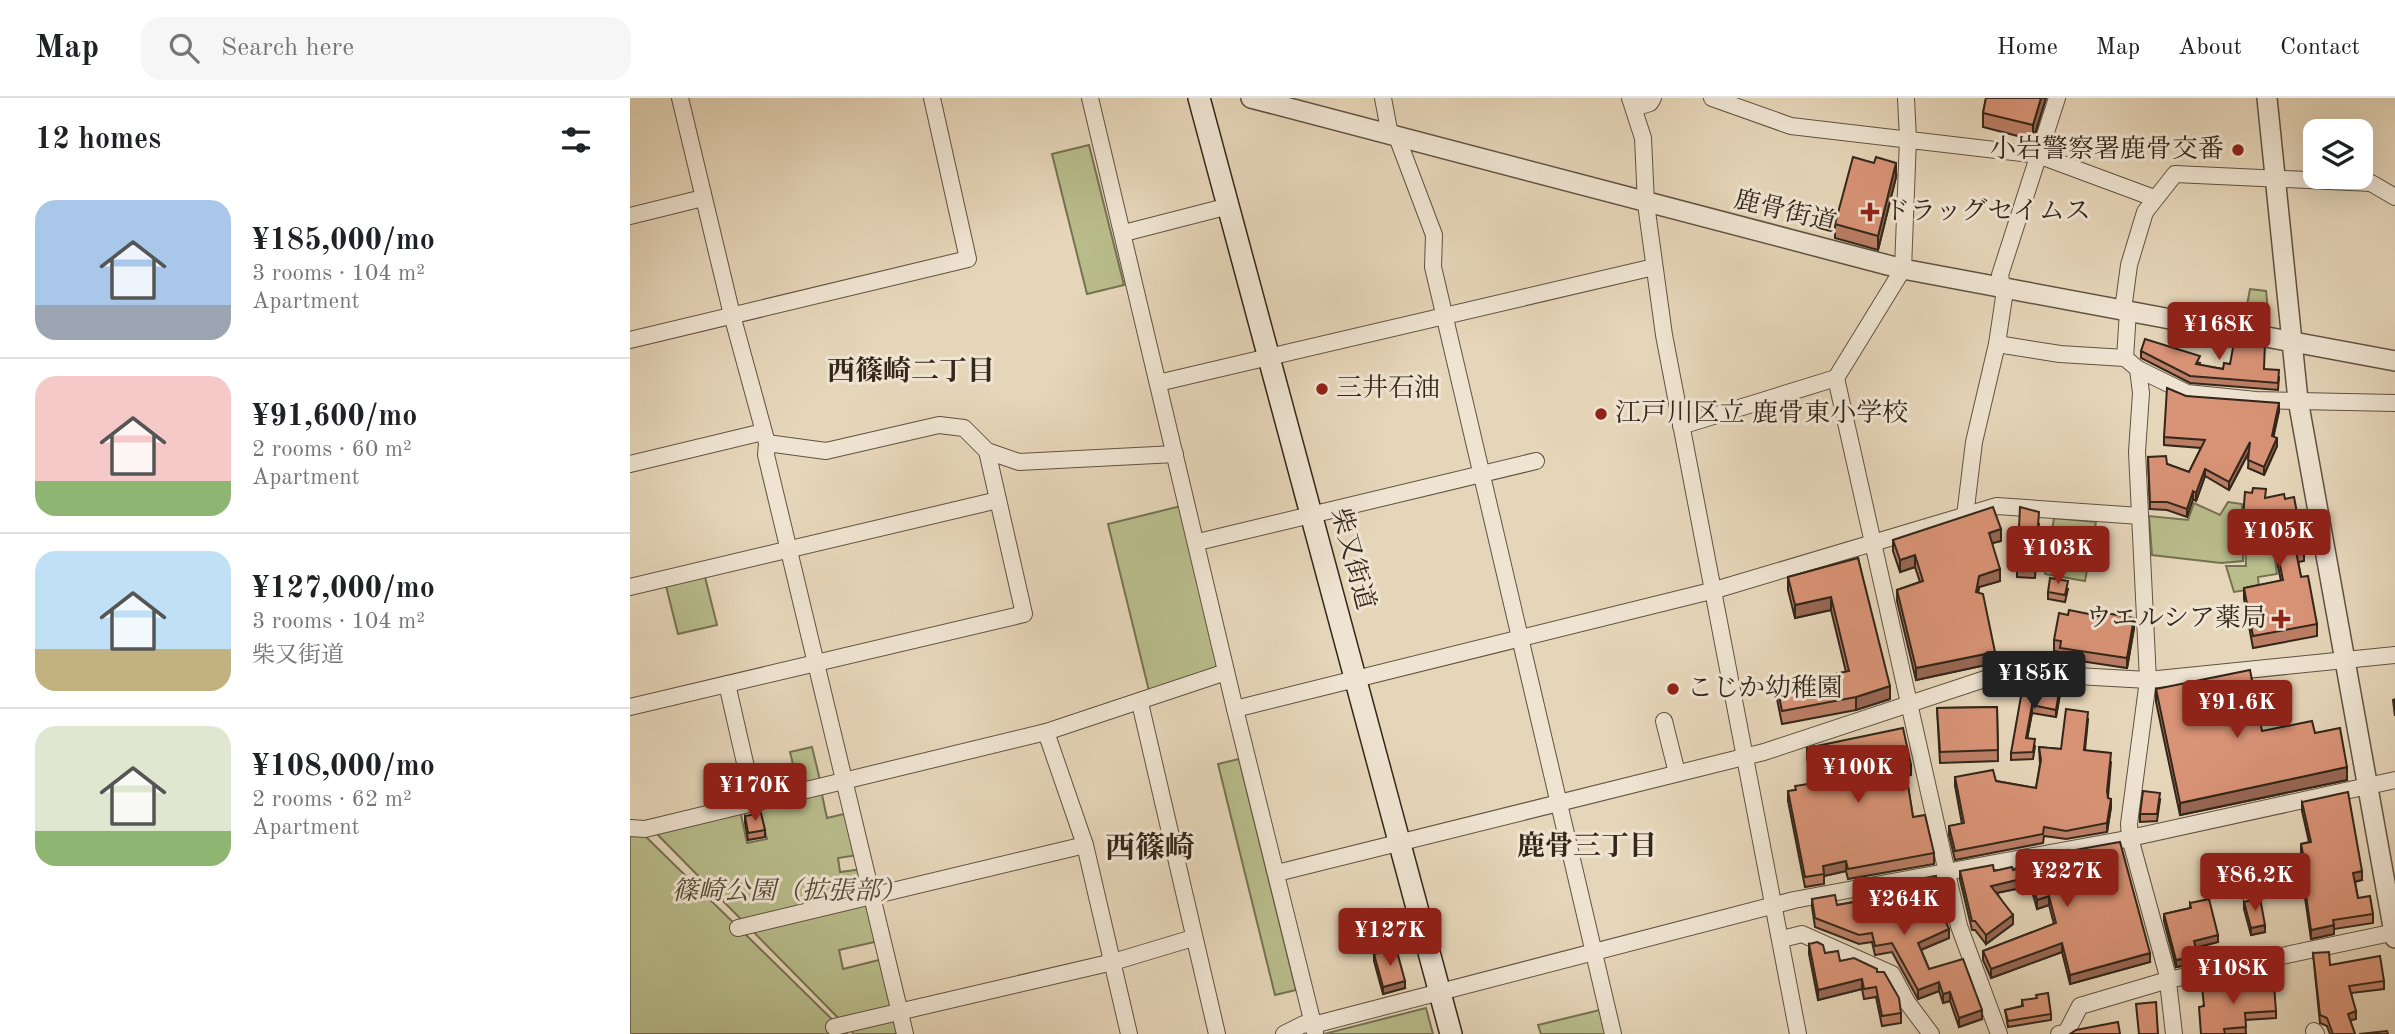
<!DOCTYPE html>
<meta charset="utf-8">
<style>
:root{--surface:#fff;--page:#f6f6f6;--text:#202124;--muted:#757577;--line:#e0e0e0;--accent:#8f2418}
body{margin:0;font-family:"Old Standard TT","Noto Serif JP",serif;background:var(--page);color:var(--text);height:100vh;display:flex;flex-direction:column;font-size:26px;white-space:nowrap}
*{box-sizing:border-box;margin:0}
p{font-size:23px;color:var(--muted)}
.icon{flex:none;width:38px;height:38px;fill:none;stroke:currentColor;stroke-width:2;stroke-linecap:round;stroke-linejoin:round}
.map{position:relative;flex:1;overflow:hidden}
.details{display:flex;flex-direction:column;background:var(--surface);width:630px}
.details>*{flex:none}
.controls{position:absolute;left:1673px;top:21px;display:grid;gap:14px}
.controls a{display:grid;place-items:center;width:70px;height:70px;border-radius:14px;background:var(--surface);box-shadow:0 7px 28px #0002;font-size:35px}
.price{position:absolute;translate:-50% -60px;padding:0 16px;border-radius:7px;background:var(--accent);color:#fff;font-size:23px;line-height:46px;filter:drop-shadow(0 2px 4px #0008)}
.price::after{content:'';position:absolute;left:50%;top:42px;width:21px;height:16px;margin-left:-10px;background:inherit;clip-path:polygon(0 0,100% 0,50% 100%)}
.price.selected{background:#222;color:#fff}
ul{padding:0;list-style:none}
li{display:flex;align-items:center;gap:21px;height:175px;padding:0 35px}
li+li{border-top:2px solid var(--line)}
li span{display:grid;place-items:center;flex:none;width:196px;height:140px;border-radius:21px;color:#555}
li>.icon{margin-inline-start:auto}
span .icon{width:84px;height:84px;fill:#fffc;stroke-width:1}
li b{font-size:30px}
h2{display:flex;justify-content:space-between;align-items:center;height:84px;padding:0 35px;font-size:30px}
header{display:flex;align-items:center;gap:42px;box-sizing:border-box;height:98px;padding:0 35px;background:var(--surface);border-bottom:2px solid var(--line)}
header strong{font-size:33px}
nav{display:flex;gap:38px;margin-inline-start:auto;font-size:24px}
.search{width:490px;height:63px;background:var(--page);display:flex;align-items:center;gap:18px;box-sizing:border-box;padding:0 24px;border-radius:21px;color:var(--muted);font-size:26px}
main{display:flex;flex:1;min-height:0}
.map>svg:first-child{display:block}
</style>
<header>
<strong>Map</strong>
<div class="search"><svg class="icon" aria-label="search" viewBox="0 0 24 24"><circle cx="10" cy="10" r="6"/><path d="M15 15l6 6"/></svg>Search here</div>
<nav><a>Home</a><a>Map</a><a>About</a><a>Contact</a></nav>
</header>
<main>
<section class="details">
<h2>12 homes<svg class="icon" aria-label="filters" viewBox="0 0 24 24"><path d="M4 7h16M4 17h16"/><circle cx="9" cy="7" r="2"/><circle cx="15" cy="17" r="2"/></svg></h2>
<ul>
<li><span style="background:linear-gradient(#a9c7e8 75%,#9aa5b1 0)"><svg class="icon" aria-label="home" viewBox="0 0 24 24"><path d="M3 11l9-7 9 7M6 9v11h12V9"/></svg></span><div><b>¥185,000/mo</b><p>3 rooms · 104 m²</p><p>Apartment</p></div></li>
<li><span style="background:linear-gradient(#f6c9c9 75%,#8fb573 0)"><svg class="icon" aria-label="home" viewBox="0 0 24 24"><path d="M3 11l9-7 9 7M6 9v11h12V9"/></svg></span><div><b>¥91,600/mo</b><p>2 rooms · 60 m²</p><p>Apartment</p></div></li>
<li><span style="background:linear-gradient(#bfe0f5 70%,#c2b280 0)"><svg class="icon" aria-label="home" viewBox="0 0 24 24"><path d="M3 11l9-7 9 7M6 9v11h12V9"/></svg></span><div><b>¥127,000/mo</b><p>3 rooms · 104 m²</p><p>柴又街道</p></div></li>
<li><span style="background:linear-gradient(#dfe7d0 75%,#8fb573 0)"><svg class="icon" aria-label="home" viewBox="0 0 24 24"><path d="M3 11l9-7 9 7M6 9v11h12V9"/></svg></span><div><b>¥108,000/mo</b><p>2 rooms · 62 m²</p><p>Apartment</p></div></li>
</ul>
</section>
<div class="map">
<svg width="1765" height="936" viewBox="0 0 1765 936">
<rect width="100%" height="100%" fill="#e6d6b9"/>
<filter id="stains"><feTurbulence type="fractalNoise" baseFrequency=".00286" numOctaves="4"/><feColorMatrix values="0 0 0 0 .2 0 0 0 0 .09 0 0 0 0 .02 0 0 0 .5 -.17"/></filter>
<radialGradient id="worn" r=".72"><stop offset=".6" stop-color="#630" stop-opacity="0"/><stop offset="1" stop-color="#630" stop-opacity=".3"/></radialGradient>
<g fill="#b9bd8c" stroke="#767253" stroke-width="2">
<polygon points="459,47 494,187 457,196 422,56"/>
<polygon points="1620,191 1636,193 1639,221 1615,218"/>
<polygon points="1598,404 1612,406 1613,463 1591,465 1522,457 1519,418 1558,422 1564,405 1590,417"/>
<polygon points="551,408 593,575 520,597 478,426"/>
<polygon points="1424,420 1466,424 1455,483 1415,476"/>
<polygon points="1615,439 1642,440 1647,476 1628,479 1629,490 1604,494 1596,468 1616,468"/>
<polygon points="74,475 87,527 48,536 35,484"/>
<polygon points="182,649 190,682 168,687 160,654"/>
<polygon points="609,661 666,892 645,897 588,666"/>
<polygon points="191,692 197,720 218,715 228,757 208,760 210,774 232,771 249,843 209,852 213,871 253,861 271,936 224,936 23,732 110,712 117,745 137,741 128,707"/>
<polygon points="10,733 217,936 0,936 0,736"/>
<polygon points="796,910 803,936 694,936"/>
<polygon points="974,911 980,936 911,936 908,927"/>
</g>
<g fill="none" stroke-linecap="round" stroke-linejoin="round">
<g stroke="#605242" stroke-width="18">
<g id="minor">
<polyline points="50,0 102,217 137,345 136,357 275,936"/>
<polyline points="460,0 605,611 685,934"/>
<polyline points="753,0 760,37"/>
<polyline points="1000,0 1013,40 1016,106 1034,237 1168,936"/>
<polyline points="1082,0 1161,28 1408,57 1524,100"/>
<polyline points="1276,0 1278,41 1273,171 1206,280 1329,828 1369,936"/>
<polyline points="1004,10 1020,5 1023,0"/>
<polyline points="767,39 804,137 803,169 983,936"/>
<polyline points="0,118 73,100"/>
<polyline points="494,135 599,108"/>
<polyline points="1493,212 1499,167 1515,114 1545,76 1741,85 1765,99"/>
<polyline points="1498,213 1495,260 1508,271 1511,295 1507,354 1518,582 1499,726 1500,740 1537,875 1544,936"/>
<polyline points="0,242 338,161 302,0"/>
<polyline points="1367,246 1430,256 1495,260"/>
<polyline points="1508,271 1557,295 1626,302 1765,305"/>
<polyline points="528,285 1024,169"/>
<polyline points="1051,328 1206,280"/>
<polyline points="137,345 196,353 309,327 334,330 357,353 389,364 545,356"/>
<polyline points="0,366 133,334"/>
<polyline points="1335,418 1344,344 1367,246 1374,199 1370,177 1427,0"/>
<polyline points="568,444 906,363"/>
<polyline points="0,489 368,402"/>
<polyline points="97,586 124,704"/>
<polyline points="510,605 587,936"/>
<polyline points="0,609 394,516 357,353"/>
<polyline points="605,611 1085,492 1367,408 1510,418"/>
<polyline points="1034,623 1047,675"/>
<polyline points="416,634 455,747 499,936"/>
<polyline points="0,730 15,731 416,634 596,574"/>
<polyline points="647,775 1134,654 1376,574 1518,582 1765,557"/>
<polyline points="108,830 455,747"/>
<polyline points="1152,841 1172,836 1262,876 1277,904 1301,936"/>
<polyline points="204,929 483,864 563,840"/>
<polyline points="1684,933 1686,936"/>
<polyline points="654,936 674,926 683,927 1164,802 1491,742 1765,682"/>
<polyline points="1429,936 1436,935 1450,908 1538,882 1765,834"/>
</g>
</g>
<g stroke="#605242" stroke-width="22">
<g id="tertiary">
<polyline points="621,0 1273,171 1765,263"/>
<polyline points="1637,0 1668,302 1765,840"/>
</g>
</g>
<g stroke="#33261a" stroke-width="24">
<polyline id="secondary" points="569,0 821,936"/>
</g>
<use href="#minor" stroke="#efe4d2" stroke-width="16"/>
<use href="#tertiary" stroke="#efe4d2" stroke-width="19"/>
<use href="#secondary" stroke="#efe4d2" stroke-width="21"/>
</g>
<g fill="#bb7e65" stroke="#33261a" stroke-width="2">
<polygon points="1356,0 1416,0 1403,42 1353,29 1353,15"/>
<polygon points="1266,79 1248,152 1205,140 1205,126"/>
<polygon points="1511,253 1570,265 1569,267 1593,271 1634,271 1649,279 1648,292 1560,285 1511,260"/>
<polygon points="1556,298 1649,313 1643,338 1647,348 1634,377 1618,370 1619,354 1599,392 1575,378 1566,403 1563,401 1557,419 1537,412 1520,411 1518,359 1559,374 1571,350 1534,347 1534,339"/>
<polygon points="1636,400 1655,401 1674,451 1674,463 1668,464 1671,479 1687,526 1687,538 1623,550 1614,501 1614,490 1651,483 1642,439 1619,437 1619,431 1613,431 1613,419"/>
<polygon points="1409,425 1405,480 1387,479 1387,469"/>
<polygon points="1263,442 1371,443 1362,445 1370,483 1349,489 1348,495 1365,565 1286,582 1267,503 1267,492 1290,484 1285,469 1270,474 1263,453"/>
<polygon points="1228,460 1260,601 1226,612 1152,626 1147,601 1147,588 1216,574 1201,512 1165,520 1158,492 1158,479"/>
<polygon points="1438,491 1435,504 1418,501 1418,494"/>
<polygon points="1504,530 1497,570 1430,560 1430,554 1424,553 1424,542"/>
<polygon points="1408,590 1431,590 1426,619 1402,615 1397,640 1405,648 1403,661 1381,662 1381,655"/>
<polygon points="1526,591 1632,633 1685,635 1717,682 1550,717 1526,604"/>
<polygon points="1367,609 1368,663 1310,665 1307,610"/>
<polygon points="1458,622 1455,652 1481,664 1478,699 1481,709 1477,734 1436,741 1414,738 1413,745 1325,762 1319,737 1319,728 1332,726 1325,688 1325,679 1366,683 1406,690 1410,666 1409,649 1431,651"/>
<polygon points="1177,650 1281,677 1276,678 1283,719 1304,755 1304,766 1218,781 1216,773 1194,778 1194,786 1175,789 1158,703 1158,693 1165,692 1182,686 1177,660"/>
<polygon points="1530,702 1527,723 1510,724 1510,716"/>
<polygon points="1672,704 1732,782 1725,784 1728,800 1743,816 1743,825 1704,831 1704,836 1681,841 1673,786 1655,787 1654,756 1671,756 1671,746 1679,744 1672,713"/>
<polygon points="115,718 135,732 135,739 118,742 115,725"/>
<polygon points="1439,753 1520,864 1440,886 1432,854 1361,880 1353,862 1353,853 1424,826 1419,807 1407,811 1402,793 1393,796 1391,790 1367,795 1383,826 1356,846 1345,832 1342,832 1330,782 1330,773 1383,772 1439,757"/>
<polygon points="1289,781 1311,803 1310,811 1319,840 1291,852 1299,871 1352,921 1329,929 1320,903 1313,905 1309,893 1288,901 1262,854 1245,857 1242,844 1229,846 1185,829 1182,809 1182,801 1207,807 1235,802 1234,791 1272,829 1295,819 1289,790"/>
<polygon points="1614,804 1635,834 1621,837 1614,811"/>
<polygon points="1560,805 1588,844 1566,850 1568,865 1546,869 1534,823 1534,816 1560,810"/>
<polygon points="1179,846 1210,863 1247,874 1271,915 1271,925 1252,928 1246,899 1234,901 1232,891 1188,902 1179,856"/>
<polygon points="1683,855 1700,867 1754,883 1754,891 1721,895 1726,921 1720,922 1725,936 1700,936 1697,928 1690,925"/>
<polygon points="744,856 775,890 753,896 744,863"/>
<polygon points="1599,885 1613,890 1646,913 1646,920 1615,922 1616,936 1571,936 1573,908 1585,888"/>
<polygon points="1392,902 1421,916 1421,922 1378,929 1375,912 1392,908"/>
</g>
<g fill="#986753" stroke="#33261a" stroke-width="2">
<polygon points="1411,0 1416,0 1403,42 1403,27"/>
<polygon points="1266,65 1266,79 1248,152 1248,138"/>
<polygon points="1649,305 1649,313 1642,346 1642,338"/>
<polygon points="1647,340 1647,348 1634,377 1634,369"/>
<polygon points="1620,344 1620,352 1599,392 1599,384"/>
<polygon points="1575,371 1575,378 1566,403 1566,395"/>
<polygon points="1563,393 1563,401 1557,419 1557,411"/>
<polygon points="1371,431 1371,443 1359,446 1359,435"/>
<polygon points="1285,457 1285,469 1270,474 1270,462"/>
<polygon points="1370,471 1370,483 1349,489 1346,506 1346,494 1349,478"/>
<polygon points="1201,499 1201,512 1165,520 1165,507"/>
<polygon points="1504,520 1504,530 1497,570 1497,560"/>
<polygon points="1365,554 1365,565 1286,582 1286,570"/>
<polygon points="1431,583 1431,590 1426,619 1426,612"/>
<polygon points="1260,588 1260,601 1226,612 1226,599"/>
<polygon points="1402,607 1402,615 1396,647 1396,640"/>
<polygon points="1281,667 1281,677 1275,678 1275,668"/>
<polygon points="1717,669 1717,682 1550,717 1550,705"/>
<polygon points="1481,701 1481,709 1477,734 1477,725"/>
<polygon points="1216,763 1216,773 1194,778 1193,768"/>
<polygon points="1732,773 1732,782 1723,784 1723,775"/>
<polygon points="1391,781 1391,790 1361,796 1361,788"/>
<polygon points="1402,784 1402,793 1393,796 1393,787"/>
<polygon points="1419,798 1419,807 1407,811 1407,802"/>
<polygon points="1383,817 1383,826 1356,846 1356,837"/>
<polygon points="1635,827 1635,834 1621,837 1621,830"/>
<polygon points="1704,827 1704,836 1681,841 1681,832"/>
<polygon points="1319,831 1319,840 1288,853 1288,845"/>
<polygon points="1588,837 1588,844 1564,850 1564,843"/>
<polygon points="1432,845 1432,854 1361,880 1361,871"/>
<polygon points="1520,855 1520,864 1440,886 1440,877"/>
<polygon points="1568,858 1568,865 1546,869 1546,862"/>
<polygon points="1232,881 1232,891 1188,902 1188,892"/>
<polygon points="775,883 775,890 753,896 753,889"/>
<polygon points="1309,884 1309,893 1288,901 1288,892"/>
<polygon points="1320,894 1320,903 1313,905 1313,896"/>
<polygon points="1352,912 1352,921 1329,929 1329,920"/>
<polygon points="1726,913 1726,921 1718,923 1718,916"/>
</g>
<g fill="#d99376" stroke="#33261a" stroke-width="2">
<polygon points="1356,0 1411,0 1403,27 1353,15"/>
<polygon points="1223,59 1244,65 1246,59 1266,65 1248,138 1205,126"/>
<polygon points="1605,239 1635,244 1634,271 1649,272 1648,285 1560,278 1511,253 1515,241 1570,258 1566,266 1593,271 1594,265 1600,266"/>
<polygon points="1537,290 1556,298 1649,305 1642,338 1647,340 1634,369 1618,362 1620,344 1599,384 1575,371 1566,395 1563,393 1557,411 1537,404 1520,404 1518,359 1536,358 1537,366 1559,374 1575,342 1534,339"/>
<polygon points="1623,390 1636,391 1635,400 1654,396 1655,401 1664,399 1674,451 1666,453 1671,479 1678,478 1687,526 1623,538 1614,490 1653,482 1642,427 1619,425 1620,419 1613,419 1615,394 1622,395"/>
<polygon points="1363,409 1371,431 1359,435 1370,471 1349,478 1346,494 1353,496 1365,554 1286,570 1267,492 1293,483 1285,457 1270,462 1263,442"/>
<polygon points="1390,409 1409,414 1405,470 1387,469"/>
<polygon points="1228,460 1260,588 1226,599 1152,613 1147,588 1219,573 1201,499 1165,507 1158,479"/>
<polygon points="1420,480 1438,483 1435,497 1418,494"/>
<polygon points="1439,512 1469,518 1470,514 1504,520 1497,560 1430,550 1431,543 1424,542 1429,515 1438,517"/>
<polygon points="1620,572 1632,633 1682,623 1685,635 1710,630 1717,669 1550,705 1526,591"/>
<polygon points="1410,579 1431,583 1426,612 1402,607 1396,640 1405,641 1403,654 1381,655 1393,587 1408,590"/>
<polygon points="1765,601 1765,618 1763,602"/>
<polygon points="1367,609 1368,652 1310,654 1307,610"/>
<polygon points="1436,611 1458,614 1454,652 1481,655 1477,693 1478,700 1481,701 1477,725 1436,733 1414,729 1413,736 1325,753 1319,728 1334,725 1325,679 1363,672 1366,683 1406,690 1411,662 1409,649 1431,651"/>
<polygon points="1273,630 1281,667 1275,668 1283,719 1295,717 1304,755 1218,771 1216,763 1193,768 1194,776 1175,779 1158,693 1166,692 1165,688 1184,685 1177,650"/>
<polygon points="1513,693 1530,695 1527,716 1510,716"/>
<polygon points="1718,694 1732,773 1723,775 1728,800 1740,798 1743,816 1703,822 1704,827 1681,832 1673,777 1655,778 1654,756 1673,756 1671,746 1681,744 1672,704"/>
<polygon points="131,715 135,732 118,735 115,718"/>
<polygon points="1490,744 1520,855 1440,877 1432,845 1361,871 1353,853 1426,825 1419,798 1407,802 1402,784 1393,787 1391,781 1361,788 1383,817 1356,837 1345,823 1342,823 1330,773 1363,767 1364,773 1382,769 1383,772 1440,757 1439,753"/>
<polygon points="1306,778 1311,803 1307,803 1319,831 1288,845 1299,871 1333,861 1352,912 1329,920 1320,894 1313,896 1309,884 1288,892 1262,845 1245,848 1242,835 1229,837 1185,820 1182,801 1205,797 1207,807 1236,802 1234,791 1265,786 1272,829 1297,818 1289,781"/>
<polygon points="1630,800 1635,827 1621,830 1614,804"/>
<polygon points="1579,801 1588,837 1564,843 1568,858 1546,862 1534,816 1561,810 1560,805"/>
<polygon points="1187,844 1193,847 1195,855 1208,853 1210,863 1224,860 1247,871 1247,874 1254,874 1269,900 1271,915 1252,918 1246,889 1234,891 1232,881 1188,892 1179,846"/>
<polygon points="766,850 775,883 753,889 744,856"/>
<polygon points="1699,854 1700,867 1750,858 1754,883 1719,888 1726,913 1718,916 1725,936 1703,936 1697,920 1690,917 1683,855"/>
<polygon points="1598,883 1599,885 1613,885 1613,890 1644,887 1646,913 1615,915 1616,929 1594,931 1595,936 1571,936 1569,909 1574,908 1572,889 1585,888 1585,884"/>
<polygon points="1418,895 1421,916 1378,923 1375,912 1393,908 1392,902 1407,900 1406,897"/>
<polygon points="1526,904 1528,936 1509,936 1506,906"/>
<polygon points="1488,924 1490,936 1440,936 1446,932"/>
<polygon points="1757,933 1758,936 1729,936"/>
</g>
<g fill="#8f2418" stroke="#efe4d2" stroke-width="2.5">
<circle cx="1608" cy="52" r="7"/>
<path d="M1236.5 103.5h7v7h7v7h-7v7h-7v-7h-7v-7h7z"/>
<circle cx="692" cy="291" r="7"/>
<circle cx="971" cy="316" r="7"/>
<path d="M1647.5 510.5h7v7h7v7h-7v7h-7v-7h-7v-7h7z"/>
<circle cx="1043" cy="591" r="7"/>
</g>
<g text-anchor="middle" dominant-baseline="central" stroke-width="6" stroke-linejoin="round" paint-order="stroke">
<g font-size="26" fill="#33261a" stroke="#efe4d2" text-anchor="start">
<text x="1594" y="52" text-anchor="end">小岩警察署鹿骨交番</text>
<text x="1254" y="114">ドラッグセイムス</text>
<text x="706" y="291">三井石油</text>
<text x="985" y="316">江戸川区立 鹿骨東小学校</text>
<text x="1637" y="521" text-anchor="end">ウエルシア薬局</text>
<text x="1057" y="591">こじか幼稚園</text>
</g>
<g font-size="26" fill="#33261a" stroke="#efe4d2">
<text transform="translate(1155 114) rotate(14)">鹿骨街道</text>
<text transform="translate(722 461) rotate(75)">柴又街道</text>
</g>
<g font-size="26" font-style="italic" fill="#544c36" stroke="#efe4d2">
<text x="159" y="794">篠崎公園（拡張部）</text>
</g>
<g font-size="28" font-weight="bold" fill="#33261a" stroke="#efe4d2">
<text x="281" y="275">西篠崎二丁目</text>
<text x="957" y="750">鹿骨三丁目</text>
</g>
<g font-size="30" font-weight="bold" fill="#33261a" stroke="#efe4d2">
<text x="520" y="751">西篠崎</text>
</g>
</g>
<rect width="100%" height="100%" filter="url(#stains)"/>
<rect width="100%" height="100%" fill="url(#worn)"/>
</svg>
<div class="controls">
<a><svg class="icon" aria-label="layers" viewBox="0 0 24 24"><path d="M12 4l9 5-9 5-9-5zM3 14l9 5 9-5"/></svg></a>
</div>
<b class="price" style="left:1589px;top:264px">¥168K</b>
<b class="price" style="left:1649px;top:471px">¥105K</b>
<b class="price" style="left:1428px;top:488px">¥103K</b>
<b class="price selected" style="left:1404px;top:613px">¥185K</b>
<b class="price" style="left:1607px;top:642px">¥91.6K</b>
<b class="price" style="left:1228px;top:707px">¥100K</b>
<b class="price" style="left:125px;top:725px">¥170K</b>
<b class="price" style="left:1437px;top:811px">¥227K</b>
<b class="price" style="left:1625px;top:815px">¥86.2K</b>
<b class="price" style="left:1274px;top:839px">¥264K</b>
<b class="price" style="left:760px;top:870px">¥127K</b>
<b class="price" style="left:1603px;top:908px">¥108K</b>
</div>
</main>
